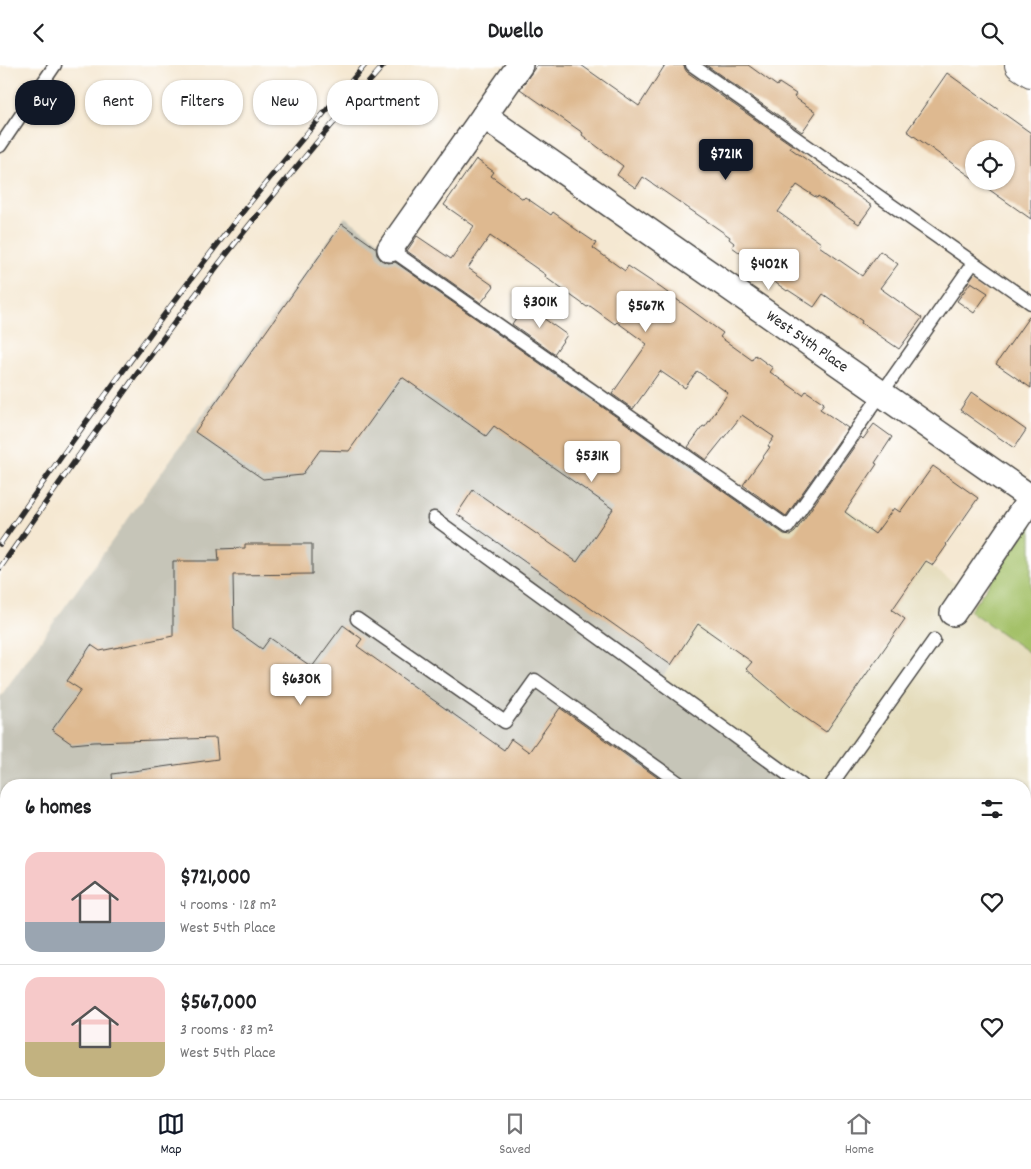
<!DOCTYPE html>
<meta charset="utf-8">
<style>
:root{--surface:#fff;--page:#f6f6f6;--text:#202124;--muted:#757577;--line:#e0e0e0;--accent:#111827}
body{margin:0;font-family:Dekko,sans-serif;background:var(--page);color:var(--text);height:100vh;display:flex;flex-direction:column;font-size:19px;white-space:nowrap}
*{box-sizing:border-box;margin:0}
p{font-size:16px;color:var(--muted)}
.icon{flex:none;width:28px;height:28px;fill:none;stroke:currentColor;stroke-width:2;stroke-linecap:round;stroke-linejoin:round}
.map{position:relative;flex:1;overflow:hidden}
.drawer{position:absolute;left:0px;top:714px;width:1031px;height:321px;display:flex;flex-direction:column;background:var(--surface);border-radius:20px 20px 0 0;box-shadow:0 1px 4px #0004}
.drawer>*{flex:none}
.guide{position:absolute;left:15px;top:15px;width:500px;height:45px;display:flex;gap:10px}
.fabs{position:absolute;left:965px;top:75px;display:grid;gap:10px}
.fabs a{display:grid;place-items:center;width:50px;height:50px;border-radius:50%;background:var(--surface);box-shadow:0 1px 4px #0004;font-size:25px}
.price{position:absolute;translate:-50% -42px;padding:0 11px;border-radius:5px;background:#fff;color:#222;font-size:16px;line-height:32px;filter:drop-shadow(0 1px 2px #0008)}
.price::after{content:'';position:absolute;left:50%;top:30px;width:15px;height:11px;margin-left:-8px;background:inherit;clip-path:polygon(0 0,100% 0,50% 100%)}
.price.active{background:var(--accent);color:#fff}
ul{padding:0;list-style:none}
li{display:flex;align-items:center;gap:15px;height:125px;padding:0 25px}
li+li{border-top:1px solid var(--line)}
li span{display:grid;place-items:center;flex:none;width:140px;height:100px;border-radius:15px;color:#555}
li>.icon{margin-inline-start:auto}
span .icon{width:60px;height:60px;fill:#fffc;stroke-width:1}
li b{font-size:21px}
h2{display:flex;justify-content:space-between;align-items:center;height:60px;padding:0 25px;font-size:21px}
.chip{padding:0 18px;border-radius:20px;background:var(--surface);box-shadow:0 1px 4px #0004;font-size:18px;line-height:45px}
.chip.active{background:var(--accent);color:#fff}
header{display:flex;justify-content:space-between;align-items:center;height:65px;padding:0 25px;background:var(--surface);font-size:22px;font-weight:800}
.tabs{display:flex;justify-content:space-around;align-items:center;height:70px;border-top:1px solid var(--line);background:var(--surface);font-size:14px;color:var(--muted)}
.tabs a{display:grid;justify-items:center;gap:2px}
.tabs .active{color:var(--accent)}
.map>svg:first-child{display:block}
</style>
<header><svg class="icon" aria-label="back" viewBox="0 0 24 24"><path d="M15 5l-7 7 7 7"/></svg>Dwello<svg class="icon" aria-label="search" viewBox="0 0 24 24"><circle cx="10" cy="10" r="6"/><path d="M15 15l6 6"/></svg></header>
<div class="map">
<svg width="1031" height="1034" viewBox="0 0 1031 1034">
<rect width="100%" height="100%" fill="#fff"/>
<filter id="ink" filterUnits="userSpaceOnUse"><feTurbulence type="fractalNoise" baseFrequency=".02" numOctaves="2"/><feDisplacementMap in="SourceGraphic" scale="10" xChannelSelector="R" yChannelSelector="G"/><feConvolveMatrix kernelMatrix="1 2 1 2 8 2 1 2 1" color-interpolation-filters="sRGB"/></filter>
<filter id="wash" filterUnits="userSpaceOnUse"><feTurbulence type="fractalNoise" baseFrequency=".0096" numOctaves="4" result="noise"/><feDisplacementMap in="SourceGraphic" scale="20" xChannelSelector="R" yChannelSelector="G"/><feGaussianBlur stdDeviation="1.12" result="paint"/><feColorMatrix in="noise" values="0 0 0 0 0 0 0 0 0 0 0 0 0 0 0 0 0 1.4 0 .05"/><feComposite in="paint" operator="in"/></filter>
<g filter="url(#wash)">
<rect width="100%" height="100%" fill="#f5e8d2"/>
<polygon fill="#e4dbba" points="816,422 978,534 970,546 1031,589 1031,975 1025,984 1025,720 802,720 660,616 698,559 775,453 788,461"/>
<polygon fill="#c6c5b8" points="345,152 775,453 698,559 660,616 802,720 6,720 6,1029 994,1029 990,1034 0,1034 0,632"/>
<polygon fill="#a4c169" stroke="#68764a" points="1031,458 1031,589 970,546"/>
<g id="blocks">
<g fill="#deb990">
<polygon points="537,0 581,0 639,41 665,0 684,0 685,4 687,7 792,80 790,83 872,141 859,159 818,131 817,133 797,120 778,147 821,178 819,181 862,211 880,186 898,199 880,223 922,253 899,284 861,258 862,256 823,229 814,242 788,225 787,226 769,213 770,211 749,197 750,195 732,182 734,178 729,174 730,172 643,112 636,123 617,110 623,101 582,70 583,68 520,24"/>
<polygon points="706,0 748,0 777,21 779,18 796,29 794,32 816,47 802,67"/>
<polygon points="947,8 1031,68 1031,154 977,116 1006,116 1006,84 974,84 974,114 907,66"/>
<polygon points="476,94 494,107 491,111 523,134 525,132 551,150 553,147 571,160 571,161 596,178 593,183 625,206 628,201 661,223 723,268 720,272 752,295 755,290 773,303 770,307 803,330 806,326 824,338 820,344 848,363 786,451 743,420 770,382 768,381 774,372 742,350 706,395 688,382 703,361 705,362 728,328 697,306 685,323 660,306 633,344 612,329 647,279 617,257 615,259 590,241 587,242 545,212 546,210 490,171 468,203 494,221 481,238 407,186 417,171 451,194 474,161 444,140"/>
<polygon points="342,159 376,183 377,190 381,195 388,198 395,197 784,469 791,470 795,467 861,372 863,374 874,359 892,372 875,398 877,399 845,447 875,469 894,443 900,447 933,401 978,433 946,479 947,480 933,500 926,496 892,545 905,554 826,667 797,647 746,604 752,597 698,559 671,600 457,449 473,425 577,497 613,444 494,361 486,371 402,312 349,386 320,385 302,410 263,414 195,367"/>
<polygon points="971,217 988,228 974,248 957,236"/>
<polygon points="525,240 567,270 554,289 512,259"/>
<polygon points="1031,249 1031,323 996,299"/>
<polygon points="972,327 1026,365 1014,383 960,345"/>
<polygon points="245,479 312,479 312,509 233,510 234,564 262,584 270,573 312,602 343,560 362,574 357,581 504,685 511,674 529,687 560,643 668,720 113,720 112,709 218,694 216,673 94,677 72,679 52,665 81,625 67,616 91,580 100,586 173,571 173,496 219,496 218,484 245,483"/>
</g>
</g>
</g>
<g filter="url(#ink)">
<use href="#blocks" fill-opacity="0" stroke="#494744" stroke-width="1"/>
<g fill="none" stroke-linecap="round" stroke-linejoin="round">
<g stroke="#494744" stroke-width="15">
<g id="service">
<polyline points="692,0 1031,238"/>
<polyline points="0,81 55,0"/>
<polyline points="390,184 788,462 973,198"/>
<polyline points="434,453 802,720"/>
<polyline points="357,554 505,657 535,615 682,720"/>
<polyline points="831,720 934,575"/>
<polyline points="1025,992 1031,996"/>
<polyline points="379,1029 387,1034"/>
</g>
</g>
<g stroke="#494744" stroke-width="28">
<g id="minor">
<path id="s1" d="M484,51L1031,433"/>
<polyline points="390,184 520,0"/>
<polyline points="953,548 1031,433"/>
</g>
</g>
<g stroke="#494744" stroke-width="30">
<g id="tertiary">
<polyline points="1019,0 1031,8"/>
<polyline points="1022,1034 1031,1021"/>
</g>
</g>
<use href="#service" stroke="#fff" stroke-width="12"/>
<use href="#minor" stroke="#fff" stroke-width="25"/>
<use href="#tertiary" stroke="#fff" stroke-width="28"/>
<g stroke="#2b2b2b" stroke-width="5.5">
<g id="rail">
<path d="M0,479C78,367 157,256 241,149C281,98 323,49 365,0"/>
<path d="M0,503C70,403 140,302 215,204C269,134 325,66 384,0"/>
</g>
</g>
<use href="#rail" stroke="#fff" stroke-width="4" stroke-dasharray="11" stroke-linecap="butt"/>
</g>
</g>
<g text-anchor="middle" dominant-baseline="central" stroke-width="5" stroke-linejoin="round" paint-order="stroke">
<g font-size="16" fill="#2b2b2b" stroke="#fff">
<text stroke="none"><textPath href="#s1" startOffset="394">West 54th Place</textPath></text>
</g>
</g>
</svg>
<div class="fabs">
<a><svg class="icon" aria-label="locate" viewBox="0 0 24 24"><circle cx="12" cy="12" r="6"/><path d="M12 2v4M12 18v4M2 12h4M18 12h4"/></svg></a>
</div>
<b class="price active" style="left:726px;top:116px">$721K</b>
<b class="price" style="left:769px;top:226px">$402K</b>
<b class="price" style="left:540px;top:264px">$301K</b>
<b class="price" style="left:646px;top:268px">$567K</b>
<b class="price" style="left:592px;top:418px">$531K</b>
<b class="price" style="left:301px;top:641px">$630K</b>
<div class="guide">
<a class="chip active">Buy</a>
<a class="chip">Rent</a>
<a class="chip">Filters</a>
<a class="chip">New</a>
<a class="chip">Apartment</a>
</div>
<section class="drawer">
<h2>6 homes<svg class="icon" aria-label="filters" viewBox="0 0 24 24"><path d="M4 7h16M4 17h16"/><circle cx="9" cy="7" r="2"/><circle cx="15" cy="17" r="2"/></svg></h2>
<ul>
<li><span style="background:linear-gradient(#f6c9c9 70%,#9aa5b1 0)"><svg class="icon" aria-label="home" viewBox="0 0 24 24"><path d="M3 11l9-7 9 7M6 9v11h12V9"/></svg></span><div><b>$721,000</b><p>4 rooms · 128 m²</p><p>West 54th Place</p></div><svg class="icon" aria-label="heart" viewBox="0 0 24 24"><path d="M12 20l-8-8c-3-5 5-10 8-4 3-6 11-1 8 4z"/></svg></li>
<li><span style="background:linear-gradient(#f6c9c9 65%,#c2b280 0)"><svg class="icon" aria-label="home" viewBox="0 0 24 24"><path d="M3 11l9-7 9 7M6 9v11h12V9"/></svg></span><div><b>$567,000</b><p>3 rooms · 83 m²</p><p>West 54th Place</p></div><svg class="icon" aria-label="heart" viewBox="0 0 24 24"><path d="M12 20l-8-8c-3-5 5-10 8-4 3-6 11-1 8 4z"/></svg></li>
</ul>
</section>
</div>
<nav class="tabs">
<a class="active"><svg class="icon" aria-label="map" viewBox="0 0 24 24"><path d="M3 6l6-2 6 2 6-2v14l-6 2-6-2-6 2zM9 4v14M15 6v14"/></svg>Map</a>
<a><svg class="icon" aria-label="saved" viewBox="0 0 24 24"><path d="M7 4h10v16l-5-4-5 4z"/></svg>Saved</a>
<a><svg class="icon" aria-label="home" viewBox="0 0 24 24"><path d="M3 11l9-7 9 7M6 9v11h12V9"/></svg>Home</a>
</nav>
